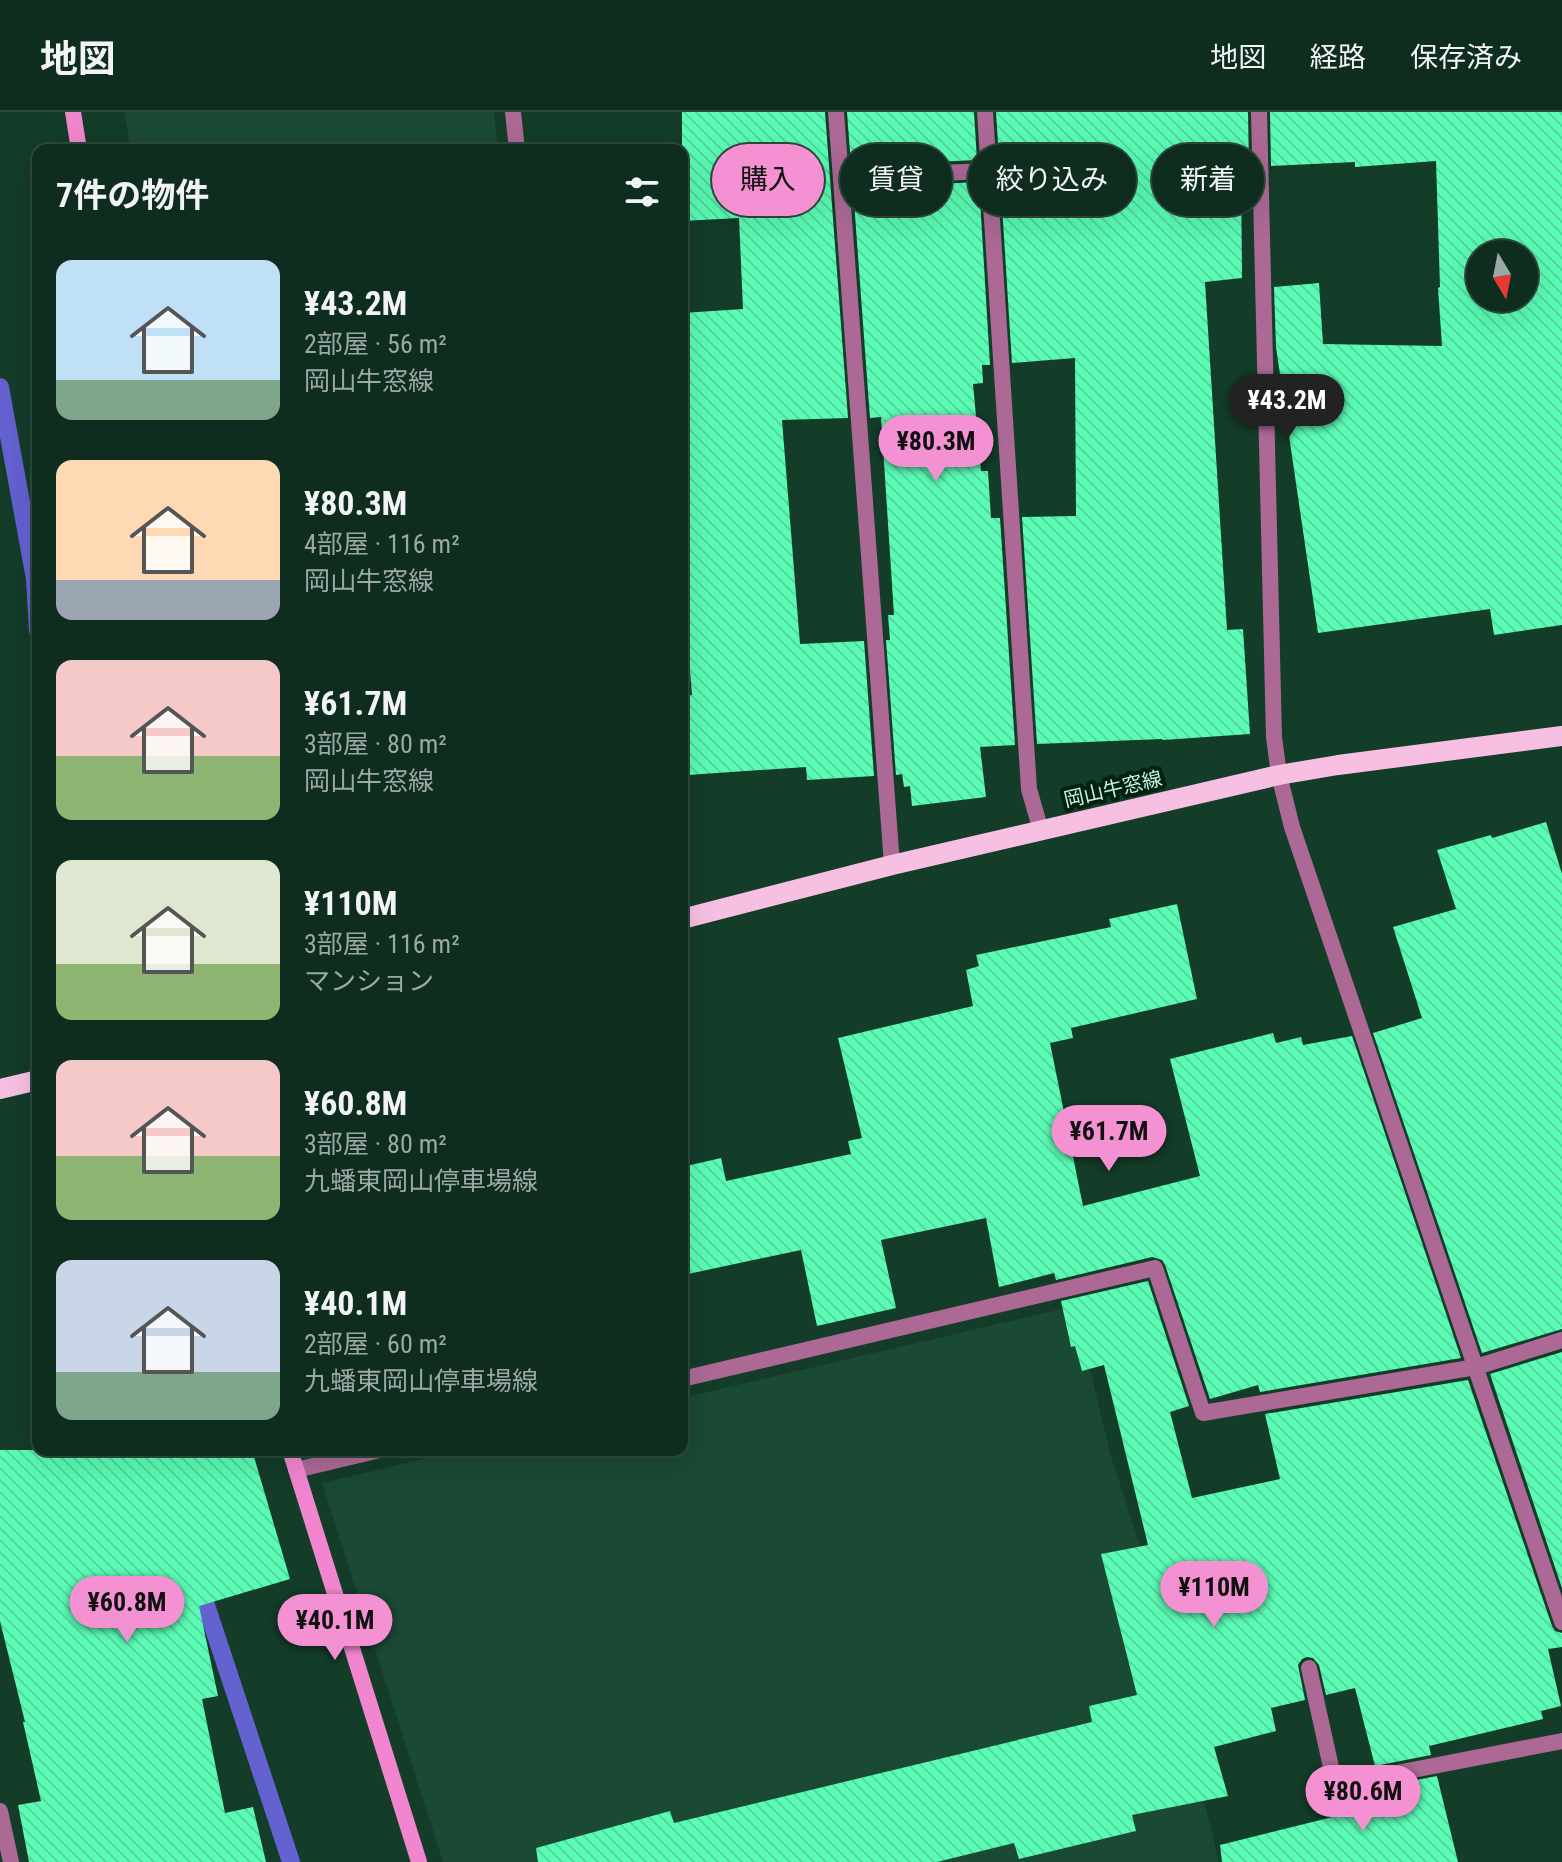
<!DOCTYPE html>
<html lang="ja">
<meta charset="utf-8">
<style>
:root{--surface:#0e2d1f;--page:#1c392c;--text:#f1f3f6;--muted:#9ba8a4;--line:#2e493d;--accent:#f491d3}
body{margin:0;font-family:"Roboto Condensed","Noto Sans JP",sans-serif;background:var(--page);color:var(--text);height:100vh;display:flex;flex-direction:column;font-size:30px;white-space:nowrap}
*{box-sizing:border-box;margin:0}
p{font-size:26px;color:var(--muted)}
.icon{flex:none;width:44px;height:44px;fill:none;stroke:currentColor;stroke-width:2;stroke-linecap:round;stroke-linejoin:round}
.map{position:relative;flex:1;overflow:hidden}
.details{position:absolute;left:32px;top:32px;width:656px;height:1312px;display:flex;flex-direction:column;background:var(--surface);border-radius:16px;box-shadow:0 8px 32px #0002,0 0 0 2px var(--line)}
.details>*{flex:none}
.top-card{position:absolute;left:712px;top:32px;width:730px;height:72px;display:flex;gap:16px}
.needle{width:52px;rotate:170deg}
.fabs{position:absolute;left:1466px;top:128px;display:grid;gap:16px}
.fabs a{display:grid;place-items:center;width:72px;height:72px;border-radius:50%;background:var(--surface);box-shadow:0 8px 32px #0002,0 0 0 2px var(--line);font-size:40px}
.price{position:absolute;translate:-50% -68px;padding:0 18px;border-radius:28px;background:var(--accent);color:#111;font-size:26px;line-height:52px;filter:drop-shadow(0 2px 4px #0008)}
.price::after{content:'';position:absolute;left:50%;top:48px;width:24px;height:18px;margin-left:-12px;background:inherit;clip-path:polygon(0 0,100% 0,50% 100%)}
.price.on{background:#222;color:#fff}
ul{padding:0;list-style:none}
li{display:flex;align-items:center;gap:24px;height:200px;padding:0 24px}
li span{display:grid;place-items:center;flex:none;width:224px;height:160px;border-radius:16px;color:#555}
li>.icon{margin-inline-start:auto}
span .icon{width:96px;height:96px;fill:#fffc;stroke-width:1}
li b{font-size:34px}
h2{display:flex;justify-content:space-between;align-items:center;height:96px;padding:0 24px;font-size:34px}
.chip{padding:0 28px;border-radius:36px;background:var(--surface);box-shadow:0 8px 32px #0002,0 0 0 2px var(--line);font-size:28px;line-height:72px}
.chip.on{background:var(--accent);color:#111}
header{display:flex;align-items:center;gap:48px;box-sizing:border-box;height:112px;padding:0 40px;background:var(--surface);border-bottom:2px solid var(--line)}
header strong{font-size:38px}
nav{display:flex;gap:44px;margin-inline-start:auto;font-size:28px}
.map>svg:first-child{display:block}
</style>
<header>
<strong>地図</strong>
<nav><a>地図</a><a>経路</a><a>保存済み</a></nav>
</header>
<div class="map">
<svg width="1562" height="1750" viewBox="0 0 1562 1750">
<defs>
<pattern id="building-back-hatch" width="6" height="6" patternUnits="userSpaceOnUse" patternTransform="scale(2)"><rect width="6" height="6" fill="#5afcb5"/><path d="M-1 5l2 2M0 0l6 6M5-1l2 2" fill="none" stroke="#54d89e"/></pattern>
</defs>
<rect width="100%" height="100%" fill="#133c29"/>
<g fill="#1a4934">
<polygon points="124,0 494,0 498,38 131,38"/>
<polygon points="1075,1194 1110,1341 1149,1462 1219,1750 443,1750 322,1371 461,1338 682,1338 682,1286"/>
</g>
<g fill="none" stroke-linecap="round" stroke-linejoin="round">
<g stroke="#6461d1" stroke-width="18">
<polyline points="0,275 35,467 38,519"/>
<polyline points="199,1472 291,1750"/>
</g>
</g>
<g fill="url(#building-back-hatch)" fill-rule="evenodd">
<polygon points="682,0 825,0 848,306 782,308 800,532 864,529 874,664 807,668 806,655 688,663 682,584 692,583 682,463 682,201 743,197 739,106 682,109"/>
<polygon points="847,0 974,0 977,48 851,54"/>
<polygon points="996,0 1248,0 1249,55 1241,56 1242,166 1205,170 1227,518 1243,517 1250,622 1163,628 1162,627 1037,632 1022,405 1076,404 1075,246 1012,251"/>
<path d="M1270,0H1562V513L1494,523L1490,497L1318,521L1276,235L1274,175L1319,171L1323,232L1442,234L1438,176L1440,175L1436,49L1355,55V50L1271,54ZM1480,142H1524V186H1480Z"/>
<polygon points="979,70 990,253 982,253 983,271 973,272 981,359 988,359 991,406 1000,406 1015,633 980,635 986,685 912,694 910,674 904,675 902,662 896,663 886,528 890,528 888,503 894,503 881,305 870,306 853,76"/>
<polygon points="1546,710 1562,762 1562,1217 1482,1241 1373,921 1422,906 1393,815 1456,797 1437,738 1491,723 1492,726"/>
<polygon points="1177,792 1197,887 1071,916 1073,926 1050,931 1083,1094 1200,1064 1170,947 1273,921 1276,931 1301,925 1303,933 1352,924 1461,1246 1260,1280 1258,1273 1210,1287 1165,1153 1162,1148 1152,1145 1056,1168 1054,1161 999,1175 986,1106 881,1128 896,1196 817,1214 801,1138 688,1162 682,1133 682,1055 721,1046 726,1069 851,1042 848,1029 862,1026 838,926 973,894 966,858 979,854 976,843 1111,815 1109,807"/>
<polygon points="1148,1169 1189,1294 1170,1300 1192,1386 1280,1367 1265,1302 1468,1268 1552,1514 1555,1519 1562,1521 1562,1535 1548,1537 1561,1594 1541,1599 1543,1607 1429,1634 1431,1643 1375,1654 1355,1576 1326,1583 1319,1553 1313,1546 1307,1545 1302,1547 1298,1553 1305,1588 1271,1596 1276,1619 1214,1635 1228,1684 1132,1703 1136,1719 1019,1747 1014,1731 937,1750 538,1750 536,1736 670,1699 674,1711 1092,1610 1089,1594 1137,1583 1101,1442 1148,1433 1104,1253 1082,1259 1075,1234 1071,1235 1061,1189"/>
<polygon points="1562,1240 1562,1476 1490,1262"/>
<polygon points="0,1338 252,1338 290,1467 199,1494 218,1584 202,1587 225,1701 253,1695 266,1750 29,1750 18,1693 41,1689 23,1610 25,1610 0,1509"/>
<polygon points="1437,1664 1458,1750 1222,1750 1220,1733 1385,1692 1381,1675"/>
</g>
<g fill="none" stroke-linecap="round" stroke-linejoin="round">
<g stroke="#ac6995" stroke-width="16">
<polyline points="513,0 517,38"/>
<polyline points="836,0 892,753"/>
<polyline points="985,0 1029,677 1041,719"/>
<polyline points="1259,0 1274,625 1279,663 1292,715 1562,1510"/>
<polyline points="841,65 989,59"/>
<polyline points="682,1267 1155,1156 1203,1301 1476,1255 1562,1228"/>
<polyline points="296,1358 380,1338"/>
<polyline points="1309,1556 1335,1673 1562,1629"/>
<polyline points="0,1699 11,1750"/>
</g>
<g stroke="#f186ce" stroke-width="16">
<polyline points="73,0 79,38"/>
<polyline points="290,1338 419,1750"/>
</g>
<g stroke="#f7c0e3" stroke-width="20">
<polyline points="682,807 892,753 1279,663 1338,653 1562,624"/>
<polyline points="0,977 38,968"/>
</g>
</g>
<g text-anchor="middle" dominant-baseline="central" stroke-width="8" stroke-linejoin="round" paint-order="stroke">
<g font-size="20" fill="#ccf1dc" stroke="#012113">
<text transform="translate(1113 677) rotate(-13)">岡山牛窓線</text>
</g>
</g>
</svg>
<div class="fabs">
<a><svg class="needle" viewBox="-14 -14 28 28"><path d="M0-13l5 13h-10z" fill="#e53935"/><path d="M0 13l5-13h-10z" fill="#9ba8a4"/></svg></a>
</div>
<b class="price on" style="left:1287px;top:330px">¥43.2M</b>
<b class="price" style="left:936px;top:371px">¥80.3M</b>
<b class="price" style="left:1109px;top:1061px">¥61.7M</b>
<b class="price" style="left:1214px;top:1517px">¥110M</b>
<b class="price" style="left:127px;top:1532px">¥60.8M</b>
<b class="price" style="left:335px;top:1550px">¥40.1M</b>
<b class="price" style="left:1363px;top:1721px">¥80.6M</b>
<div class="top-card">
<a class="chip on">購入</a>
<a class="chip">賃貸</a>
<a class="chip">絞り込み</a>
<a class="chip">新着</a>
</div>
<section class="details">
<h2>7件の物件<svg class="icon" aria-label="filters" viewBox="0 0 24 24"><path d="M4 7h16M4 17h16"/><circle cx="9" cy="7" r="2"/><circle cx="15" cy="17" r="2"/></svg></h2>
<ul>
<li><span style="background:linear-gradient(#bfe0f5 75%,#7fa58c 0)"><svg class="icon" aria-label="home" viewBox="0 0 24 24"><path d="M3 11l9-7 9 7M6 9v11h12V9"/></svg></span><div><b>¥43.2M</b><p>2部屋 · 56 m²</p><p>岡山牛窓線</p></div></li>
<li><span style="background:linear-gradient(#ffd9b3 75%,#9aa5b1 0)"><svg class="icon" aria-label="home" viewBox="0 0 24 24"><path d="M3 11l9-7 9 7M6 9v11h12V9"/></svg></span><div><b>¥80.3M</b><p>4部屋 · 116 m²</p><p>岡山牛窓線</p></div></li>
<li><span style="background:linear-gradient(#f6c9c9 60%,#8fb573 0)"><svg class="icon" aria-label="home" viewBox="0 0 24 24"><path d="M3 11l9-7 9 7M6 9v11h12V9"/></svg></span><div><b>¥61.7M</b><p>3部屋 · 80 m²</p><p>岡山牛窓線</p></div></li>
<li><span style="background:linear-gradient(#dfe7d0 65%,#8fb573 0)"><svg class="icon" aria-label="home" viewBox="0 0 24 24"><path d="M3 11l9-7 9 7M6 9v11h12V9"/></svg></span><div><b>¥110M</b><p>3部屋 · 116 m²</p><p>マンション</p></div></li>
<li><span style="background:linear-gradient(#f6c9c9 60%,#8fb573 0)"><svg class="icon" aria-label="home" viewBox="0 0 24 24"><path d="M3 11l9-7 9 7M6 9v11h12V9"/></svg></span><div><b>¥60.8M</b><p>3部屋 · 80 m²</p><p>九蟠東岡山停車場線</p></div></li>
<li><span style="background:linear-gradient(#c9d6e8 70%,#7fa58c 0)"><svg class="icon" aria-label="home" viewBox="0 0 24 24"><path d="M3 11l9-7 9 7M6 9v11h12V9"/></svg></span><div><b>¥40.1M</b><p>2部屋 · 60 m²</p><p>九蟠東岡山停車場線</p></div></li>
</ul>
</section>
</div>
